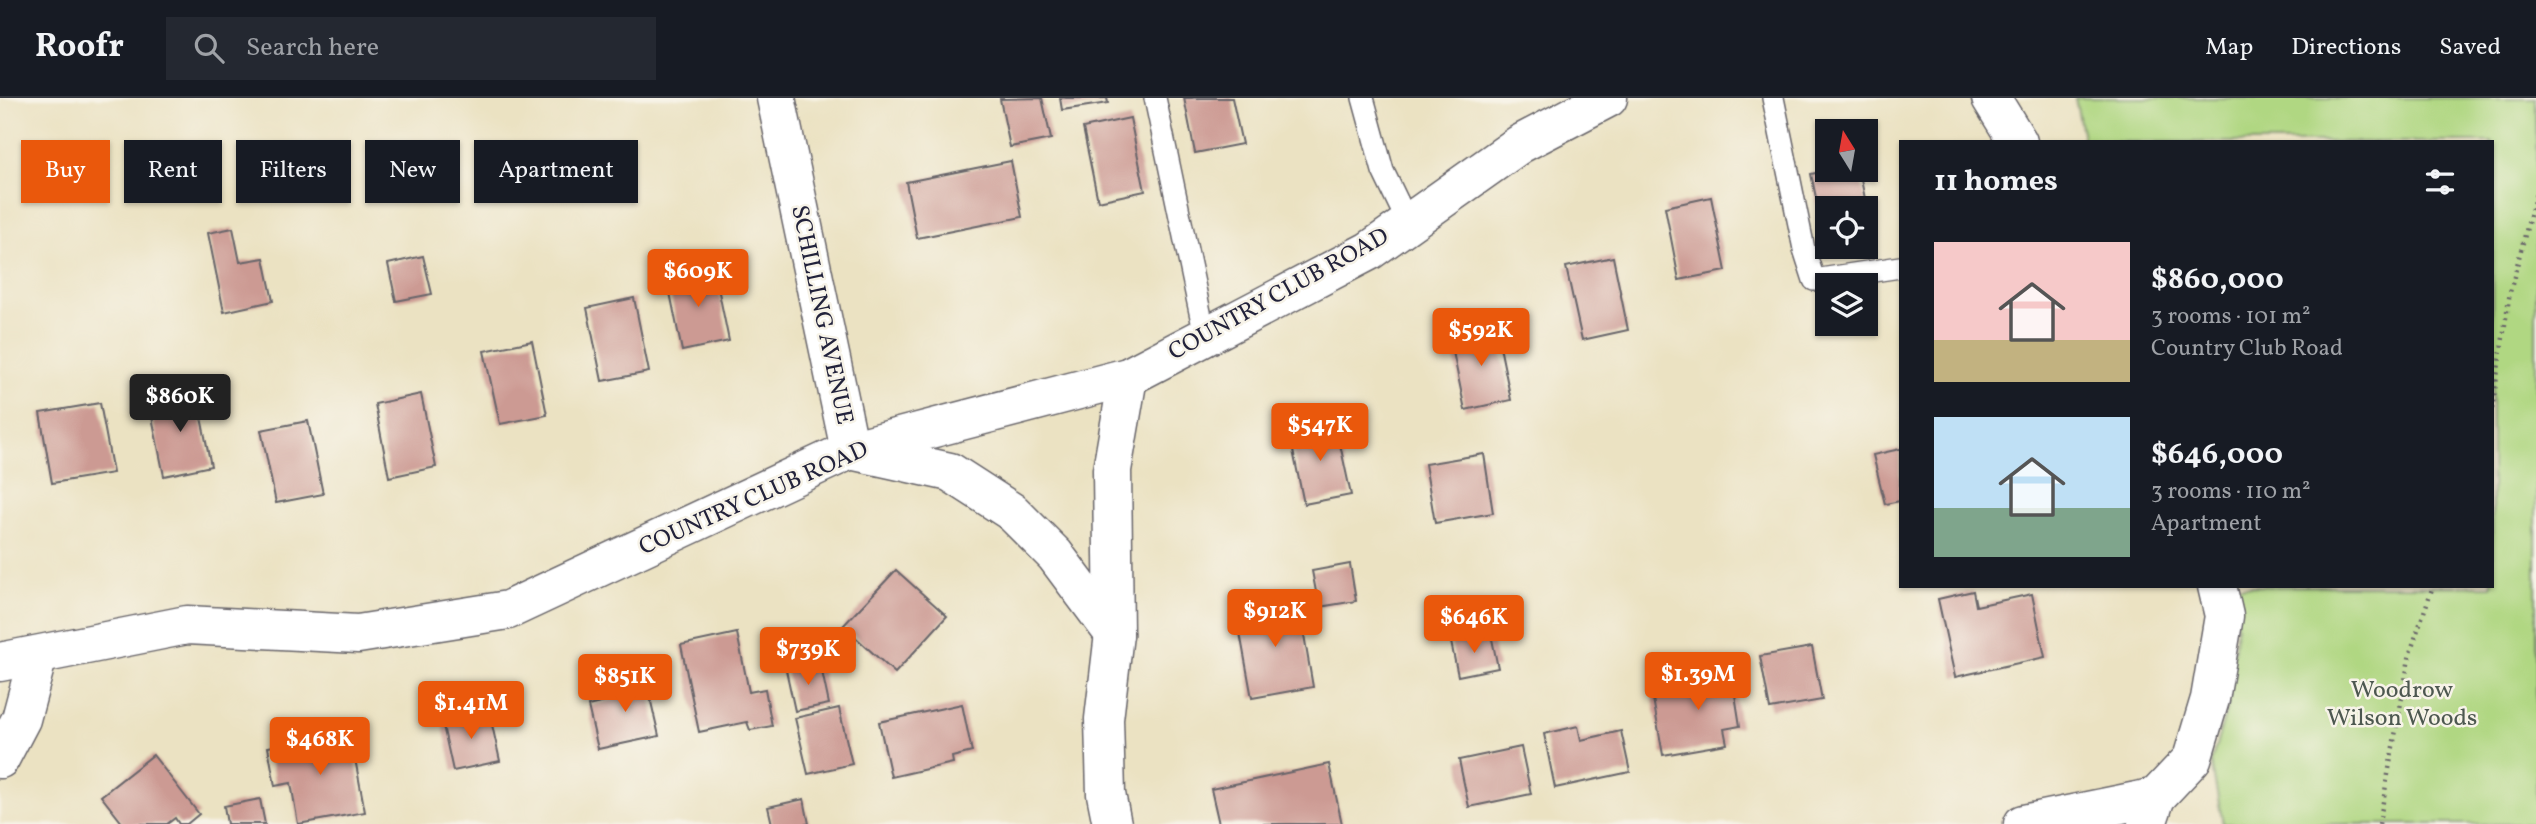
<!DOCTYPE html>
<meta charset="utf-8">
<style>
:root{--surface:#171b24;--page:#242831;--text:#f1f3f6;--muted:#9ea1a6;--line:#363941;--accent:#ea580c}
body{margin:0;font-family:Vollkorn,serif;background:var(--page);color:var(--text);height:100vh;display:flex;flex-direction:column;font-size:26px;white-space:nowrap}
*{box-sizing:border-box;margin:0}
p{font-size:23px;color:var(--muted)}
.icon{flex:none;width:38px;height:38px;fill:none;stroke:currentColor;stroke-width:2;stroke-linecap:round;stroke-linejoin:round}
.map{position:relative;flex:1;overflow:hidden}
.sheet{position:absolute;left:1899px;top:42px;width:595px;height:448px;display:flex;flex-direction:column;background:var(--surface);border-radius:0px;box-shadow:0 2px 5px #0004}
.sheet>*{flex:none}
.top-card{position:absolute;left:21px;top:42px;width:665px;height:63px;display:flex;gap:14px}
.needle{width:46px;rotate:349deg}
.fabs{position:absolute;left:1815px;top:21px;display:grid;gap:14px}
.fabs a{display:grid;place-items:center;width:63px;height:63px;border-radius:0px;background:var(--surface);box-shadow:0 2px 5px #0004;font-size:35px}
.price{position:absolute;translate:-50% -60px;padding:0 16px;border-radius:7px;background:var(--accent);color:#fff;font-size:23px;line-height:46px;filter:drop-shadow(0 2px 4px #0008)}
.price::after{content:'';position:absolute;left:50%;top:42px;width:21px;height:16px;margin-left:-10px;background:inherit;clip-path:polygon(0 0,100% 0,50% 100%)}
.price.active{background:#222;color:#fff}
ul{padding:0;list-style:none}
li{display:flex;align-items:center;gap:21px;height:175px;padding:0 35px}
li span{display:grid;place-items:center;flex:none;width:196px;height:140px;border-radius:0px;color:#555}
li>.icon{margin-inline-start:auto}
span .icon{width:84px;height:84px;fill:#fffc;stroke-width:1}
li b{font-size:30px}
h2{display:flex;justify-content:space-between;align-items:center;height:84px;padding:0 35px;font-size:30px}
.chip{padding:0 24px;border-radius:0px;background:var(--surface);box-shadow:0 2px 5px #0004;font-size:24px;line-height:63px}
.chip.active{background:var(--accent);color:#fff}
header{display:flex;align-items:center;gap:42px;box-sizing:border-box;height:98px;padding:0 35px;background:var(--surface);border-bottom:2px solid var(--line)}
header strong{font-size:33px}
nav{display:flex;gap:38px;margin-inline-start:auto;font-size:24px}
.search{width:490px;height:63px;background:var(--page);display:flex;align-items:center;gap:18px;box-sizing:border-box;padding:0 24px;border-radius:0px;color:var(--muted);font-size:26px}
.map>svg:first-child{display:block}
</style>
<header>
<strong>Roofr</strong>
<div class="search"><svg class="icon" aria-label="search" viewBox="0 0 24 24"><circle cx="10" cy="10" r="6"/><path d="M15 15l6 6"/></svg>Search here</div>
<nav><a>Map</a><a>Directions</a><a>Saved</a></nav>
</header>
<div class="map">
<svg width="2536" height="726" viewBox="0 0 2536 726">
<rect width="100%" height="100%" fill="#f7f3e8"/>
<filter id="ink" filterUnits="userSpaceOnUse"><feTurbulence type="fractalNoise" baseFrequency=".0143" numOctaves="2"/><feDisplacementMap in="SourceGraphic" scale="14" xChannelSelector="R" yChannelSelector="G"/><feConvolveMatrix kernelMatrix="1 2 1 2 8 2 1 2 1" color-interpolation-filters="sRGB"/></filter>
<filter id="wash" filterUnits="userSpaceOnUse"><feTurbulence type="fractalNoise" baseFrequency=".00686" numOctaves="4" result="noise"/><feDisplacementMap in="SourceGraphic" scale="28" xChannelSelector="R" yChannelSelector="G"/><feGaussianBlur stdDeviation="1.57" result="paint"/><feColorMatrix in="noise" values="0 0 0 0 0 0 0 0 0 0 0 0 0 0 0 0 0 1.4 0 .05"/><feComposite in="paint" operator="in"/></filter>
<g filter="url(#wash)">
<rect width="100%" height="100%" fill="#ebe2c2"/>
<polygon fill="#b0d782" stroke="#697c5e" stroke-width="2" points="2075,0 2536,0 2536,726 2223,726 2211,664 2228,607 2237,529 2233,488 2492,488 2492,44 2084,44"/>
<g id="blocks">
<g fill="#cc9a93">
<polygon points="1042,0 1051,41 1010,49 1000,1"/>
<polygon points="1060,0 1107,0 1108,5 1062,12"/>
<polygon points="1184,0 1232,0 1242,46 1195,55"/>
<polygon points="1130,20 1145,93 1098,103 1083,30"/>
<polygon points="1011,63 1022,119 917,140 906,84"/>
<polygon points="1830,72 1859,72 1873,139 1866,141 1866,110 1827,110 1826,147 1811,76"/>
<polygon points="1711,99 1726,173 1679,182 1665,109"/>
<polygon points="233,130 240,164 264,160 273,203 224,214 208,135"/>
<polygon points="423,158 432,196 396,203 388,166"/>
<polygon points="1613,159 1628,232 1582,242 1566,169"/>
<polygon points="714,170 729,243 682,253 667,180"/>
<polygon points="634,200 649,274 602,283 587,210"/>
<polygon points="1496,229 1511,302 1465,312 1450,239"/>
<polygon points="532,243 547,317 500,326 484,253"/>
<polygon points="196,295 211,368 164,378 149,304"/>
<polygon points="421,296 436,369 389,379 375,306"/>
<polygon points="100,305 113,375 52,385 40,315"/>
<polygon points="308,323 323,396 276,405 261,332"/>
<polygon points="1335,323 1351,397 1304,406 1289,333"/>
<polygon points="1900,351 1900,403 1885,406 1873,357"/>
<polygon points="1484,356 1493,415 1435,425 1425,366"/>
<polygon points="1350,466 1356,503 1319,509 1312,473"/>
<polygon points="896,472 947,518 895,575 843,528"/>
<polygon points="1973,493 1976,508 2032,496 2045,559 1955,579 1938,501"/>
<polygon points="1298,502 1313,589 1252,600 1236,513"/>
<polygon points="737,535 749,594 765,591 772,628 750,632 747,624 699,634 681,547"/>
<polygon points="1491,536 1498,570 1458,578 1451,544"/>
<polygon points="1812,549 1822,602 1770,611 1760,558"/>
<polygon points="820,564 829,606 795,613 786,572"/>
<polygon points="1730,565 1740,628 1724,631 1727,646 1663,657 1652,595 1705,586 1702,570"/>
<polygon points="644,574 659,638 598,651 588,608 617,601 612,580"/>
<polygon points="962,606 972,654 952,659 953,665 891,679 879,624"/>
<polygon points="839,610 852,666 808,676 795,620"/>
<polygon points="489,613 500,663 453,673 442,623"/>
<polygon points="1578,628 1581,642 1621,633 1630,674 1555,690 1544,636"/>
<polygon points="350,634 365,714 298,726 291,685 275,688 268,649"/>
<polygon points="1521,649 1531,696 1469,709 1459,662"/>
<polygon points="153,657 199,716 187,726 179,726 175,720 167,726 123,726 101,698"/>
<polygon points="1329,666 1342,726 1219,726 1211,691"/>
<polygon points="260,701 265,726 227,726 224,708"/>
<polygon points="804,701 809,726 772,726 768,709"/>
</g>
</g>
</g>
<g filter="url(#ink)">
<use href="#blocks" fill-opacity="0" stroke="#68656a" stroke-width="2"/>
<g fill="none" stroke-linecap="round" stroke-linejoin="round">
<g stroke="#68656a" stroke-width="24">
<g id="lane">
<polyline points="1155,0 1205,238"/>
<polyline points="1363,0 1383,73 1408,125"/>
<polyline points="1773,0 1804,151 1814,182 1900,169"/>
</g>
</g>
<g stroke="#68656a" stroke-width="41">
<g id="street">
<polyline points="776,0 850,352 950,374 1012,414 1055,457 1114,536"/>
<polyline points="1991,0 2018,44"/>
<polyline points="0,564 187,527 358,536 508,512 850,352 1128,279 1369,153 1520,46 1608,0"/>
<polyline points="0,661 21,621 38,557"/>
<polyline points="1112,726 1106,696 1104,621 1114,536 1112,372 1128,279"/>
<polyline points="2023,726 2156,699"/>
<polyline points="2147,726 2156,699 2192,661 2210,601 2224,518 2217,488"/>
</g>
</g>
<g stroke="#68656a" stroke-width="4.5" stroke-dasharray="2 5" stroke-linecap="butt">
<polyline points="2492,311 2510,194 2536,95"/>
<polyline points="2379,726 2410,555 2433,488"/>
</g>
<use href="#lane" stroke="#fff" stroke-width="21"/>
<use href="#street" stroke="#fff" stroke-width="38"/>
</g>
</g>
<g text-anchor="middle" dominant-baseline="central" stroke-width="5" stroke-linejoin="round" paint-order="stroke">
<g font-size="24" fill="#22223b" stroke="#f7f3e8">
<text transform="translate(1279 197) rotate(-29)">COUNTRY CLUB ROAD</text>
<text transform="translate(821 217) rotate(78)">SCHILLING AVENUE</text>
<text transform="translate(754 401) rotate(-24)">COUNTRY CLUB ROAD</text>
</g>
<g font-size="24" fill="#4d5850" stroke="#f7f3e8">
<text x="2402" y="593">Woodrow<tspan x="2402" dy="28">Wilson Woods</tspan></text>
</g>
</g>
</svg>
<div class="fabs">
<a><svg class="needle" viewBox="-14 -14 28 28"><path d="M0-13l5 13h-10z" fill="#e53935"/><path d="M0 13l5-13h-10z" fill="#9ea1a6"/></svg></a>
<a><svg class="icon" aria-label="locate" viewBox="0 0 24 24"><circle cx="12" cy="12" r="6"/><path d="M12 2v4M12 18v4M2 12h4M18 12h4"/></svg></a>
<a><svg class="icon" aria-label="layers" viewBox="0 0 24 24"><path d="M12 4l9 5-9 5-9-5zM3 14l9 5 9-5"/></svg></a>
</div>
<b class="price" style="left:698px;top:211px">$609K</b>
<b class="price" style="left:1481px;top:270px">$592K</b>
<b class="price active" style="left:180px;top:336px">$860K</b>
<b class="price" style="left:1320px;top:365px">$547K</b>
<b class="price" style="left:1275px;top:551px">$912K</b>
<b class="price" style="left:1474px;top:557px">$646K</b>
<b class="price" style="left:808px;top:589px">$739K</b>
<b class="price" style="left:1698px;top:614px">$1.39M</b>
<b class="price" style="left:625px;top:616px">$851K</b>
<b class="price" style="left:471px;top:643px">$1.41M</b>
<b class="price" style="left:320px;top:679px">$468K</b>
<div class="top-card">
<a class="chip active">Buy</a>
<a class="chip">Rent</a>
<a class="chip">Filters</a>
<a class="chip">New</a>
<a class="chip">Apartment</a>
</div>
<section class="sheet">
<h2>11 homes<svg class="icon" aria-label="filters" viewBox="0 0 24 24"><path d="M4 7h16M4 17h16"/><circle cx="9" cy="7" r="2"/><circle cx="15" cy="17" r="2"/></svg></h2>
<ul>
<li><span style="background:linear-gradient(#f6c9c9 70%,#c2b280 0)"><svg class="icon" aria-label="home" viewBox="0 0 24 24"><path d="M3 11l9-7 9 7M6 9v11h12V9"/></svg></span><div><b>$860,000</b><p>3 rooms · 101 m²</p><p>Country Club Road</p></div></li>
<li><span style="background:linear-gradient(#bfe0f5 65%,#7fa58c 0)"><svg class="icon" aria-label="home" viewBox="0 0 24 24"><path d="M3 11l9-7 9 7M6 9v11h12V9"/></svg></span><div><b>$646,000</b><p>3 rooms · 110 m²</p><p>Apartment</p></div></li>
</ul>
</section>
</div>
